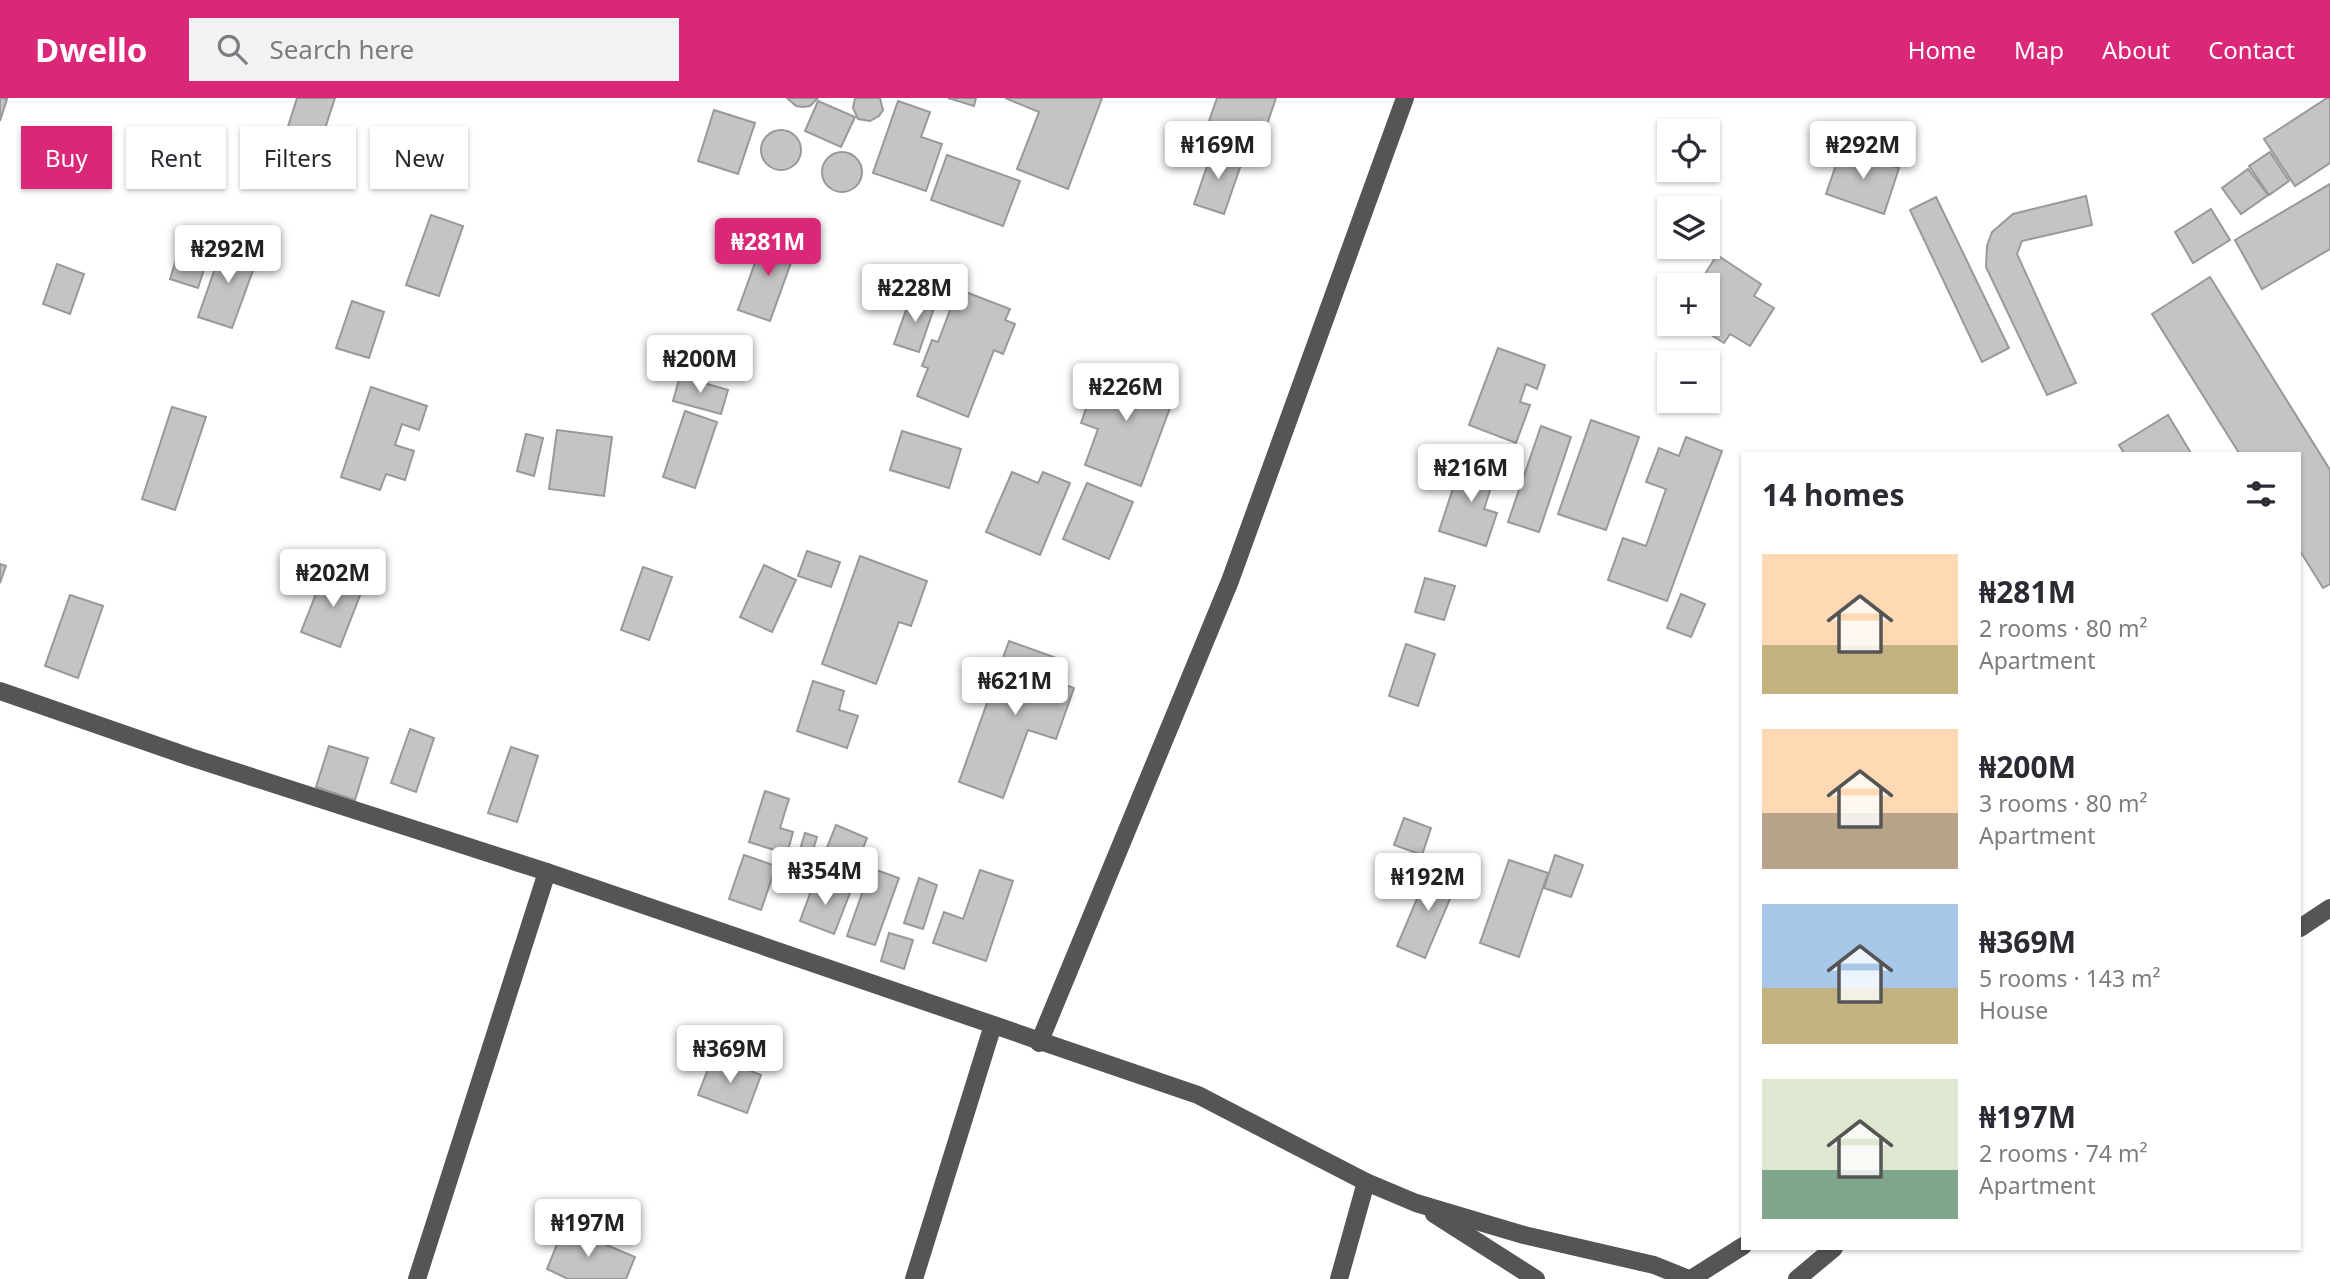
<!DOCTYPE html>
<meta charset="utf-8">
<style>
:root{--surface:#fff;--page:#f2f2f3;--text:#2b2b33;--muted:#7c7c81;--accent:#db2777}
body{margin:0;font-family:"Noto Sans",sans-serif;background:var(--page);color:var(--text);height:100vh;display:flex;flex-direction:column;font-size:26px;white-space:nowrap}
*{box-sizing:border-box;margin:0}
p{font-size:23px;color:var(--muted)}
.icon{flex:none;width:38px;height:38px;fill:none;stroke:currentColor;stroke-width:2;stroke-linecap:round;stroke-linejoin:round}
.map{position:relative;flex:1;overflow:hidden}
.panel{position:absolute;left:1741px;top:354px;width:560px;height:798px;display:flex;flex-direction:column;background:var(--surface);border-radius:0px;box-shadow:0 2px 5px #0004}
.panel>*{flex:none}
.hud{position:absolute;left:21px;top:28px;width:665px;height:63px;display:flex;gap:14px}
.fabs{position:absolute;left:1657px;top:21px;display:grid;gap:14px}
.fabs a{display:grid;place-items:center;width:63px;height:63px;border-radius:0px;background:var(--surface);box-shadow:0 2px 5px #0004;font-size:35px}
.price{position:absolute;translate:-50% -60px;padding:0 16px;border-radius:7px;background:#fff;color:#222;font-size:23px;line-height:46px;filter:drop-shadow(0 2px 4px #0008)}
.price::after{content:'';position:absolute;left:50%;top:42px;width:21px;height:16px;margin-left:-10px;background:inherit;clip-path:polygon(0 0,100% 0,50% 100%)}
.price.current{background:var(--accent);color:#fff}
ul{padding:0;list-style:none}
li{display:flex;align-items:center;gap:21px;height:175px;padding:0 21px}
li span{display:grid;place-items:center;flex:none;width:196px;height:140px;border-radius:0px;color:#555}
li>.icon{margin-inline-start:auto}
span .icon{width:84px;height:84px;fill:#fffc;stroke-width:1}
li b{font-size:30px}
h2{display:flex;justify-content:space-between;align-items:center;height:84px;padding:0 21px;font-size:30px}
.tag{padding:0 24px;border-radius:0px;background:var(--surface);box-shadow:0 2px 5px #0004;font-size:24px;line-height:63px}
.tag.current{background:var(--accent);color:#fff}
header{display:flex;align-items:center;gap:42px;box-sizing:border-box;height:98px;padding:0 35px;background:var(--accent);color:#fff}
header strong{font-size:33px}
nav{display:flex;gap:38px;margin-inline-start:auto;font-size:24px}
.search{width:490px;height:63px;background:var(--page);display:flex;align-items:center;gap:18px;box-sizing:border-box;padding:0 24px;border-radius:0px;color:var(--muted);font-size:26px}
.map>svg:first-child{display:block}
</style>
<header>
<strong>Dwello</strong>
<div class="search"><svg class="icon" aria-label="search" viewBox="0 0 24 24"><circle cx="10" cy="10" r="6"/><path d="M15 15l6 6"/></svg>Search here</div>
<nav><a>Home</a><a>Map</a><a>About</a><a>Contact</a></nav>
</header>
<div class="map">
<svg width="2330" height="1181" viewBox="0 0 2330 1181">
<rect width="100%" height="100%" fill="#fff"/>
<g fill="#c4c4c4" stroke="#999" stroke-width="2">
<polygon points="0,0 7,1 0,23"/>
<polygon points="297,0 335,0 314,64 280,54"/>
<polygon points="787,0 818,0 810,8 803,9 796,8"/>
<polygon points="855,0 880,0 883,12 879,18 870,23 858,21 853,10"/>
<polygon points="948,0 976,0 974,8"/>
<polygon points="1005,0 1102,0 1068,91 1017,71 1039,14"/>
<polygon points="1217,0 1276,0 1259,50 1206,32"/>
<polygon points="2327,0 2330,0 2330,65 2295,88 2264,41"/>
<polygon points="818,3 855,19 841,49 805,33"/>
<polygon points="898,3 930,14 921,39 942,46 926,93 873,75"/>
<polygon points="714,12 755,25 738,76 698,63"/>
<circle cx="781" cy="52" r="20"/>
<polygon points="1842,50 1899,70 1884,116 1826,96"/>
<polygon points="1213,51 1243,61 1224,116 1194,106"/>
<circle cx="842" cy="74" r="20"/>
<polygon points="2270,54 2289,83 2269,97 2249,68"/>
<polygon points="947,57 1020,83 1003,128 931,102"/>
<polygon points="2248,71 2268,97 2241,116 2222,90"/>
<polygon points="2330,86 2330,151 2262,191 2235,142"/>
<polygon points="2086,98 2092,127 2022,143 2017,156 2076,285 2047,297 1986,169 1987,148 1992,134 2013,116"/>
<polygon points="1936,99 2009,250 1982,264 1910,112"/>
<polygon points="2211,111 2230,142 2193,165 2175,134"/>
<polygon points="431,117 463,128 439,198 406,187"/>
<polygon points="184,136 212,146 198,190 170,181"/>
<polygon points="765,137 797,148 770,223 738,212"/>
<polygon points="224,145 259,156 232,230 198,219"/>
<polygon points="1717,157 1761,186 1754,198 1774,210 1750,248 1730,236 1724,245 1694,226 1708,226 1708,187 1698,187"/>
<polygon points="57,166 84,176 70,216 43,206"/>
<polygon points="2210,179 2330,372 2330,486 2323,490 2300,453 2300,355 2239,355 2152,216"/>
<polygon points="958,191 1010,211 1005,222 1015,226 1003,256 994,252 968,319 917,298 928,270 922,268 932,242 938,244"/>
<polygon points="911,198 935,207 919,254 894,246"/>
<polygon points="352,203 384,214 369,260 336,250"/>
<polygon points="1498,250 1545,267 1537,291 1526,286 1520,304 1530,307 1516,345 1469,327"/>
<polygon points="1122,270 1177,291 1141,388 1085,367 1098,331 1081,325 1100,271 1119,278"/>
<polygon points="680,278 728,292 721,316 673,303"/>
<polygon points="371,289 427,308 419,332 402,326 395,347 414,353 405,382 386,376 380,392 341,379"/>
<polygon points="172,309 206,319 175,412 142,401"/>
<polygon points="685,313 717,324 695,390 663,379"/>
<polygon points="2168,317 2191,355 2124,355 2119,347"/>
<polygon points="1591,322 1639,339 1606,432 1558,416"/>
<polygon points="1541,328 1571,339 1539,434 1508,424"/>
<polygon points="557,332 612,339 604,398 549,391"/>
<polygon points="902,333 961,351 949,390 890,372"/>
<polygon points="526,336 543,340 534,378 517,373"/>
<polygon points="1686,339 1722,353 1667,503 1608,482 1623,440 1646,448 1666,391 1646,384 1659,350 1679,358"/>
<polygon points="1463,360 1497,371 1484,411 1497,415 1486,448 1439,433"/>
<polygon points="1012,374 1038,385 1043,374 1070,385 1040,457 986,434"/>
<polygon points="1087,385 1133,404 1109,461 1063,441"/>
<polygon points="807,453 840,464 831,489 798,478"/>
<polygon points="860,458 927,483 911,528 899,524 876,586 822,566"/>
<polygon points="0,466 6,468 0,485"/>
<polygon points="764,467 796,482 772,534 740,519"/>
<polygon points="643,469 672,479 649,542 621,532"/>
<polygon points="325,473 364,487 340,549 301,534"/>
<polygon points="1425,480 1455,488 1444,522 1415,514"/>
<polygon points="1681,496 1705,506 1691,539 1667,530"/>
<polygon points="70,497 103,508 78,580 45,568"/>
<polygon points="1009,543 1054,559 1047,580 1074,590 1056,641 1028,632 1003,700 959,684"/>
<polygon points="1406,546 1435,556 1418,608 1389,598"/>
<polygon points="813,583 844,593 839,612 858,618 847,650 797,633"/>
<polygon points="410,631 434,640 416,694 391,685"/>
<polygon points="329,648 368,660 355,702 316,689"/>
<polygon points="511,649 538,658 517,724 488,715"/>
<polygon points="765,693 789,701 780,730 793,734 787,756 749,744"/>
<polygon points="1404,720 1431,730 1422,757 1394,747"/>
<polygon points="836,727 867,740 849,785 818,772"/>
<polygon points="805,735 817,739 806,774 794,771"/>
<polygon points="744,757 776,768 761,812 729,801"/>
<polygon points="1555,757 1583,767 1571,799 1544,790"/>
<polygon points="1509,762 1548,775 1519,859 1480,845"/>
<polygon points="871,770 899,780 875,847 847,838"/>
<polygon points="1430,770 1458,782 1425,860 1397,848"/>
<polygon points="980,772 1013,783 986,863 933,845 944,814 963,821"/>
<polygon points="919,780 937,787 923,831 904,825"/>
<polygon points="815,782 850,795 834,836 800,823"/>
<polygon points="889,835 913,842 904,871 881,863"/>
<polygon points="713,958 761,977 747,1015 698,997"/>
<polygon points="564,1129 635,1159 626,1181 568,1181 547,1171"/>
</g>
<g fill="none" stroke-linecap="round" stroke-linejoin="round">
<g stroke="#555" stroke-width="18">
<polyline points="0,593 190,659 547,774 1198,997 1366,1084 1416,1105 1524,1137 1654,1167 1689,1181"/>
<polyline points="2300,830 2330,810"/>
<polyline points="1039,945 1230,483 1405,0"/>
<polyline points="1434,1116 1536,1181"/>
<polyline points="1694,1179 1743,1148"/>
<polyline points="417,1181 547,774"/>
<polyline points="914,1181 993,927"/>
<polyline points="1339,1181 1366,1084"/>
<polyline points="1797,1181 1834,1150"/>
</g>
</g>
</svg>
<div class="fabs">
<a><svg class="icon" aria-label="locate" viewBox="0 0 24 24"><circle cx="12" cy="12" r="6"/><path d="M12 2v4M12 18v4M2 12h4M18 12h4"/></svg></a>
<a><svg class="icon" aria-label="layers" viewBox="0 0 24 24"><path d="M12 4l9 5-9 5-9-5zM3 14l9 5 9-5"/></svg></a>
<a>+</a>
<a>−</a>
</div>
<b class="price" style="left:1218px;top:83px">₦169M</b>
<b class="price" style="left:1863px;top:83px">₦292M</b>
<b class="price current" style="left:768px;top:180px">₦281M</b>
<b class="price" style="left:228px;top:187px">₦292M</b>
<b class="price" style="left:915px;top:226px">₦228M</b>
<b class="price" style="left:700px;top:297px">₦200M</b>
<b class="price" style="left:1126px;top:325px">₦226M</b>
<b class="price" style="left:1471px;top:406px">₦216M</b>
<b class="price" style="left:333px;top:511px">₦202M</b>
<b class="price" style="left:1015px;top:619px">₦621M</b>
<b class="price" style="left:825px;top:809px">₦354M</b>
<b class="price" style="left:1428px;top:815px">₦192M</b>
<b class="price" style="left:730px;top:987px">₦369M</b>
<b class="price" style="left:588px;top:1161px">₦197M</b>
<div class="hud">
<a class="tag current">Buy</a>
<a class="tag">Rent</a>
<a class="tag">Filters</a>
<a class="tag">New</a>
</div>
<section class="panel">
<h2>14 homes<svg class="icon" aria-label="filters" viewBox="0 0 24 24"><path d="M4 7h16M4 17h16"/><circle cx="9" cy="7" r="2"/><circle cx="15" cy="17" r="2"/></svg></h2>
<ul>
<li><span style="background:linear-gradient(#ffd9b3 65%,#c2b280 0)"><svg class="icon" aria-label="home" viewBox="0 0 24 24"><path d="M3 11l9-7 9 7M6 9v11h12V9"/></svg></span><div><b>₦281M</b><p>2 rooms · 80 m²</p><p>Apartment</p></div></li>
<li><span style="background:linear-gradient(#ffd9b3 60%,#b9a48a 0)"><svg class="icon" aria-label="home" viewBox="0 0 24 24"><path d="M3 11l9-7 9 7M6 9v11h12V9"/></svg></span><div><b>₦200M</b><p>3 rooms · 80 m²</p><p>Apartment</p></div></li>
<li><span style="background:linear-gradient(#a9c7e8 60%,#c2b280 0)"><svg class="icon" aria-label="home" viewBox="0 0 24 24"><path d="M3 11l9-7 9 7M6 9v11h12V9"/></svg></span><div><b>₦369M</b><p>5 rooms · 143 m²</p><p>House</p></div></li>
<li><span style="background:linear-gradient(#dfe7d0 65%,#7fa58c 0)"><svg class="icon" aria-label="home" viewBox="0 0 24 24"><path d="M3 11l9-7 9 7M6 9v11h12V9"/></svg></span><div><b>₦197M</b><p>2 rooms · 74 m²</p><p>Apartment</p></div></li>
</ul>
</section>
</div>
